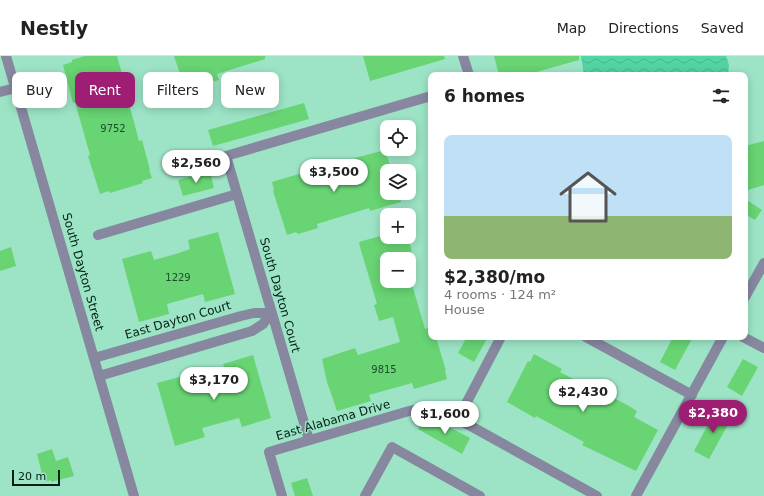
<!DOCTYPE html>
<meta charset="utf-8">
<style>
:root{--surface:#fff;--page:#f6f6f6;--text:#222;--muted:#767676;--line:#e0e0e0;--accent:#9d1e72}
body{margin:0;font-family:"DejaVu Sans",sans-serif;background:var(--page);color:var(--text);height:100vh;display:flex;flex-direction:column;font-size:15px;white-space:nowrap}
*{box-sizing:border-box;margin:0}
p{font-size:13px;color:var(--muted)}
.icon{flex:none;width:22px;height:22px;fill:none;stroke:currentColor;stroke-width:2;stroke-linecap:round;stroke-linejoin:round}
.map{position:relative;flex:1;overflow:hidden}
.sheet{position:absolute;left:428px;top:16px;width:320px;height:268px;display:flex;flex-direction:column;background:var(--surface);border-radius:8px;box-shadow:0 2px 10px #0003}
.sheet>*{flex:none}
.hud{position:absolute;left:12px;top:16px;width:356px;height:36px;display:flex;gap:8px}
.fabs{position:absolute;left:380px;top:64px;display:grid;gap:8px}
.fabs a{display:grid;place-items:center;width:36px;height:36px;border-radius:8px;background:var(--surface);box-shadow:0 2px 10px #0003;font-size:20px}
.scale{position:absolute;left:12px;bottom:10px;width:48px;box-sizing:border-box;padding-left:4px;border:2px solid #021f15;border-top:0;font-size:11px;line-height:14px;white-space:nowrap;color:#021f15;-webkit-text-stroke:3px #9de4c6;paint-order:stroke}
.price{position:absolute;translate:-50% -34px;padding:0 9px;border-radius:14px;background:#fff;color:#222;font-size:13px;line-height:26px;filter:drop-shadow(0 1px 2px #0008)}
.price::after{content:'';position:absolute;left:50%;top:24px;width:12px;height:9px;margin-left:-6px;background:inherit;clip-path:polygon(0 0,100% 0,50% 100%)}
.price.selected{background:var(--accent);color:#fff}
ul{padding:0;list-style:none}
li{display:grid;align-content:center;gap:8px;height:212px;padding:0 16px}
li+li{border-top:1px solid var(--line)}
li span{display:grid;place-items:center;height:124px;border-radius:8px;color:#555}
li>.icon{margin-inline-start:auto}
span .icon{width:72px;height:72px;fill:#fffc;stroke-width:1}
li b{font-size:17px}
h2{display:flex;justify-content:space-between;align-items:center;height:48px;padding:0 16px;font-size:17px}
.tag{padding:0 14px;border-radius:8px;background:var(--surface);box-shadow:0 2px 10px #0003;font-size:14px;line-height:36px}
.tag.selected{background:var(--accent);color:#fff}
header{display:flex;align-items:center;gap:24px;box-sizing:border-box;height:56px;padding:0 20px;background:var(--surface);border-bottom:1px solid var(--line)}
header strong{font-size:19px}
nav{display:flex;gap:22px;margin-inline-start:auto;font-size:14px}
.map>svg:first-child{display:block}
</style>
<header>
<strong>Nestly</strong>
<nav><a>Map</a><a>Directions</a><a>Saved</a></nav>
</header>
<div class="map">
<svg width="764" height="440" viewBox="0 0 764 440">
<defs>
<pattern id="water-waves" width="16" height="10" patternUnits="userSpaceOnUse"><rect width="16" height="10" fill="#53d4a5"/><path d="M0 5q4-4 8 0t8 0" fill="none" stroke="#47b68d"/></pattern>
</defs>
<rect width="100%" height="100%" fill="#9de4c6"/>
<polygon fill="url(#water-waves)" points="581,0 726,0 729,9 728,19 584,19"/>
<g fill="#68d473">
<polygon points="85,0 117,0 126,32 124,32 134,66 139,85 142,84 150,114 149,114 152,122 142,125 143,127 110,137 109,135 100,138 88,100 90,99 75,46 73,47 63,9 72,6 72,4"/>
<polygon points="174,0 265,0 265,3 217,18 219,24 185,33"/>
<polygon points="363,0 444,0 445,3 370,25"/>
<polygon points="494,0 579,0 579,4 526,19 499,19"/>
<polygon points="304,47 309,63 213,90 208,74"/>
<polygon points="764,85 764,129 745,135 745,90"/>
<polygon points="385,94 392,115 387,115 387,137 399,137 401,146 370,155 369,152 317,168 318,172 298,178 296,176 287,179 273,135 274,134 272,126 302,117 303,119 322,114 356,105 355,102"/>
<polygon points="210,115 214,132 183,140 178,124"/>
<polygon points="745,143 762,154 755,164 745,158"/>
<polygon points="218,176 235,238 205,246 203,238 167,248 169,258 139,266 122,203 151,195 154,204 179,197 190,193 188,184"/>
<polygon points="387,178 387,181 408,181 412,196 402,199 403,203 387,203 387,225 409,225 409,222 411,225 425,273 431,271 431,281 436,281 446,315 445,315 447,323 414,333 412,327 369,339 371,345 337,355 327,326 322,303 355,292 358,299 400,286 393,261 379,265 374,249 377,248 360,191 359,186"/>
<polygon points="11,191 16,210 0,215 0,195"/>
<polygon points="467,281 488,281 474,306 458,297"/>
<polygon points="673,281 693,281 675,314 660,306"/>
<polygon points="534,298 562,313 560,316 577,325 609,342 610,340 629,350 637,355 634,361 658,374 636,415 582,389 584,386 536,360 535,362 507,346 528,305 530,306"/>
<polygon points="253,299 271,362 242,371 239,362 202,372 205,381 175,390 157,327 187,319 189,327 226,317 223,308"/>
<polygon points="743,303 758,311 742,340 727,331"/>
<polygon points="716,353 732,361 709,403 694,395"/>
<polygon points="424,361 444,371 445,369 470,382 462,398 418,373"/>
<polygon points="52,393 56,405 68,401 74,420 51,426 51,424 44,426 37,398"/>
<polygon points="307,422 313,440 295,440 291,427"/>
</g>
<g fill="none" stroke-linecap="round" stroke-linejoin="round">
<g stroke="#8787a0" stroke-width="10">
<polyline points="6,0 134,440"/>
<polyline points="463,0 469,19"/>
<polyline points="0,36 16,32"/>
<polyline points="98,179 237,138"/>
<polyline points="745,241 764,207"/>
<polyline points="586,281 692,339"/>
<polyline points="743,281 764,292"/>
<polyline points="94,302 241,260 254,257 271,257"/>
<polyline points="99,320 252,275 263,268 271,257"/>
<polyline points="458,363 501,281"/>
<polyline points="309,384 226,100 431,40"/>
<path d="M282,440L269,396L409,355C428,350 441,354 458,363L597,440"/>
<polyline points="365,440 392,391 480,440"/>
<polyline points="636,440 723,281"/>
</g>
</g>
<g text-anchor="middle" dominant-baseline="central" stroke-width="3" stroke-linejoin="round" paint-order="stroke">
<g font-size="10" fill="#1c4c2c">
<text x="113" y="72">9752</text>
<text x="178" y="221">1229</text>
<text x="384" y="313">9815</text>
</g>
<g font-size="12" fill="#021f15" stroke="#9de4c6">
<text transform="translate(83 216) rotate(74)">South Dayton Street</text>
<text transform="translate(280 239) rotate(74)">South Dayton Court</text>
<text transform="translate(178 264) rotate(-16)">East Dayton Court</text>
<text transform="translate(333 364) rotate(-16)">East Alabama Drive</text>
</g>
</g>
</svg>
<div class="fabs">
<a><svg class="icon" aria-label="locate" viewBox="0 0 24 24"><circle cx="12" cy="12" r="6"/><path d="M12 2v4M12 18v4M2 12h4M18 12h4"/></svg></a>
<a><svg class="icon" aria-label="layers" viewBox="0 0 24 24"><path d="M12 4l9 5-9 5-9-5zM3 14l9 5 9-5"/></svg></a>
<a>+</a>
<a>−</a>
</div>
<div class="scale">20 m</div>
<b class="price" style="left:196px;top:128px">$2,560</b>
<b class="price" style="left:334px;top:137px">$3,500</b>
<b class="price" style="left:214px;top:345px">$3,170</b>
<b class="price" style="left:583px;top:357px">$2,430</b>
<b class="price selected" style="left:713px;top:378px">$2,380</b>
<b class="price" style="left:445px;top:379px">$1,600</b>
<div class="hud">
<a class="tag">Buy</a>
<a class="tag selected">Rent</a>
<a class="tag">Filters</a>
<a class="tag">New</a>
</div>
<section class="sheet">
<h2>6 homes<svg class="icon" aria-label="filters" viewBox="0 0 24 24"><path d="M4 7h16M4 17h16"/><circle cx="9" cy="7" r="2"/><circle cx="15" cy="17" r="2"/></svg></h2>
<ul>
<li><span style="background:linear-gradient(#bfe0f5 65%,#8fb573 0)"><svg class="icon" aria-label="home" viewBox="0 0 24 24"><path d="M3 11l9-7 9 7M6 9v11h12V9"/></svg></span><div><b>$2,380/mo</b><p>4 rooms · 124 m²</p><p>House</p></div></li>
</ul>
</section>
</div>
